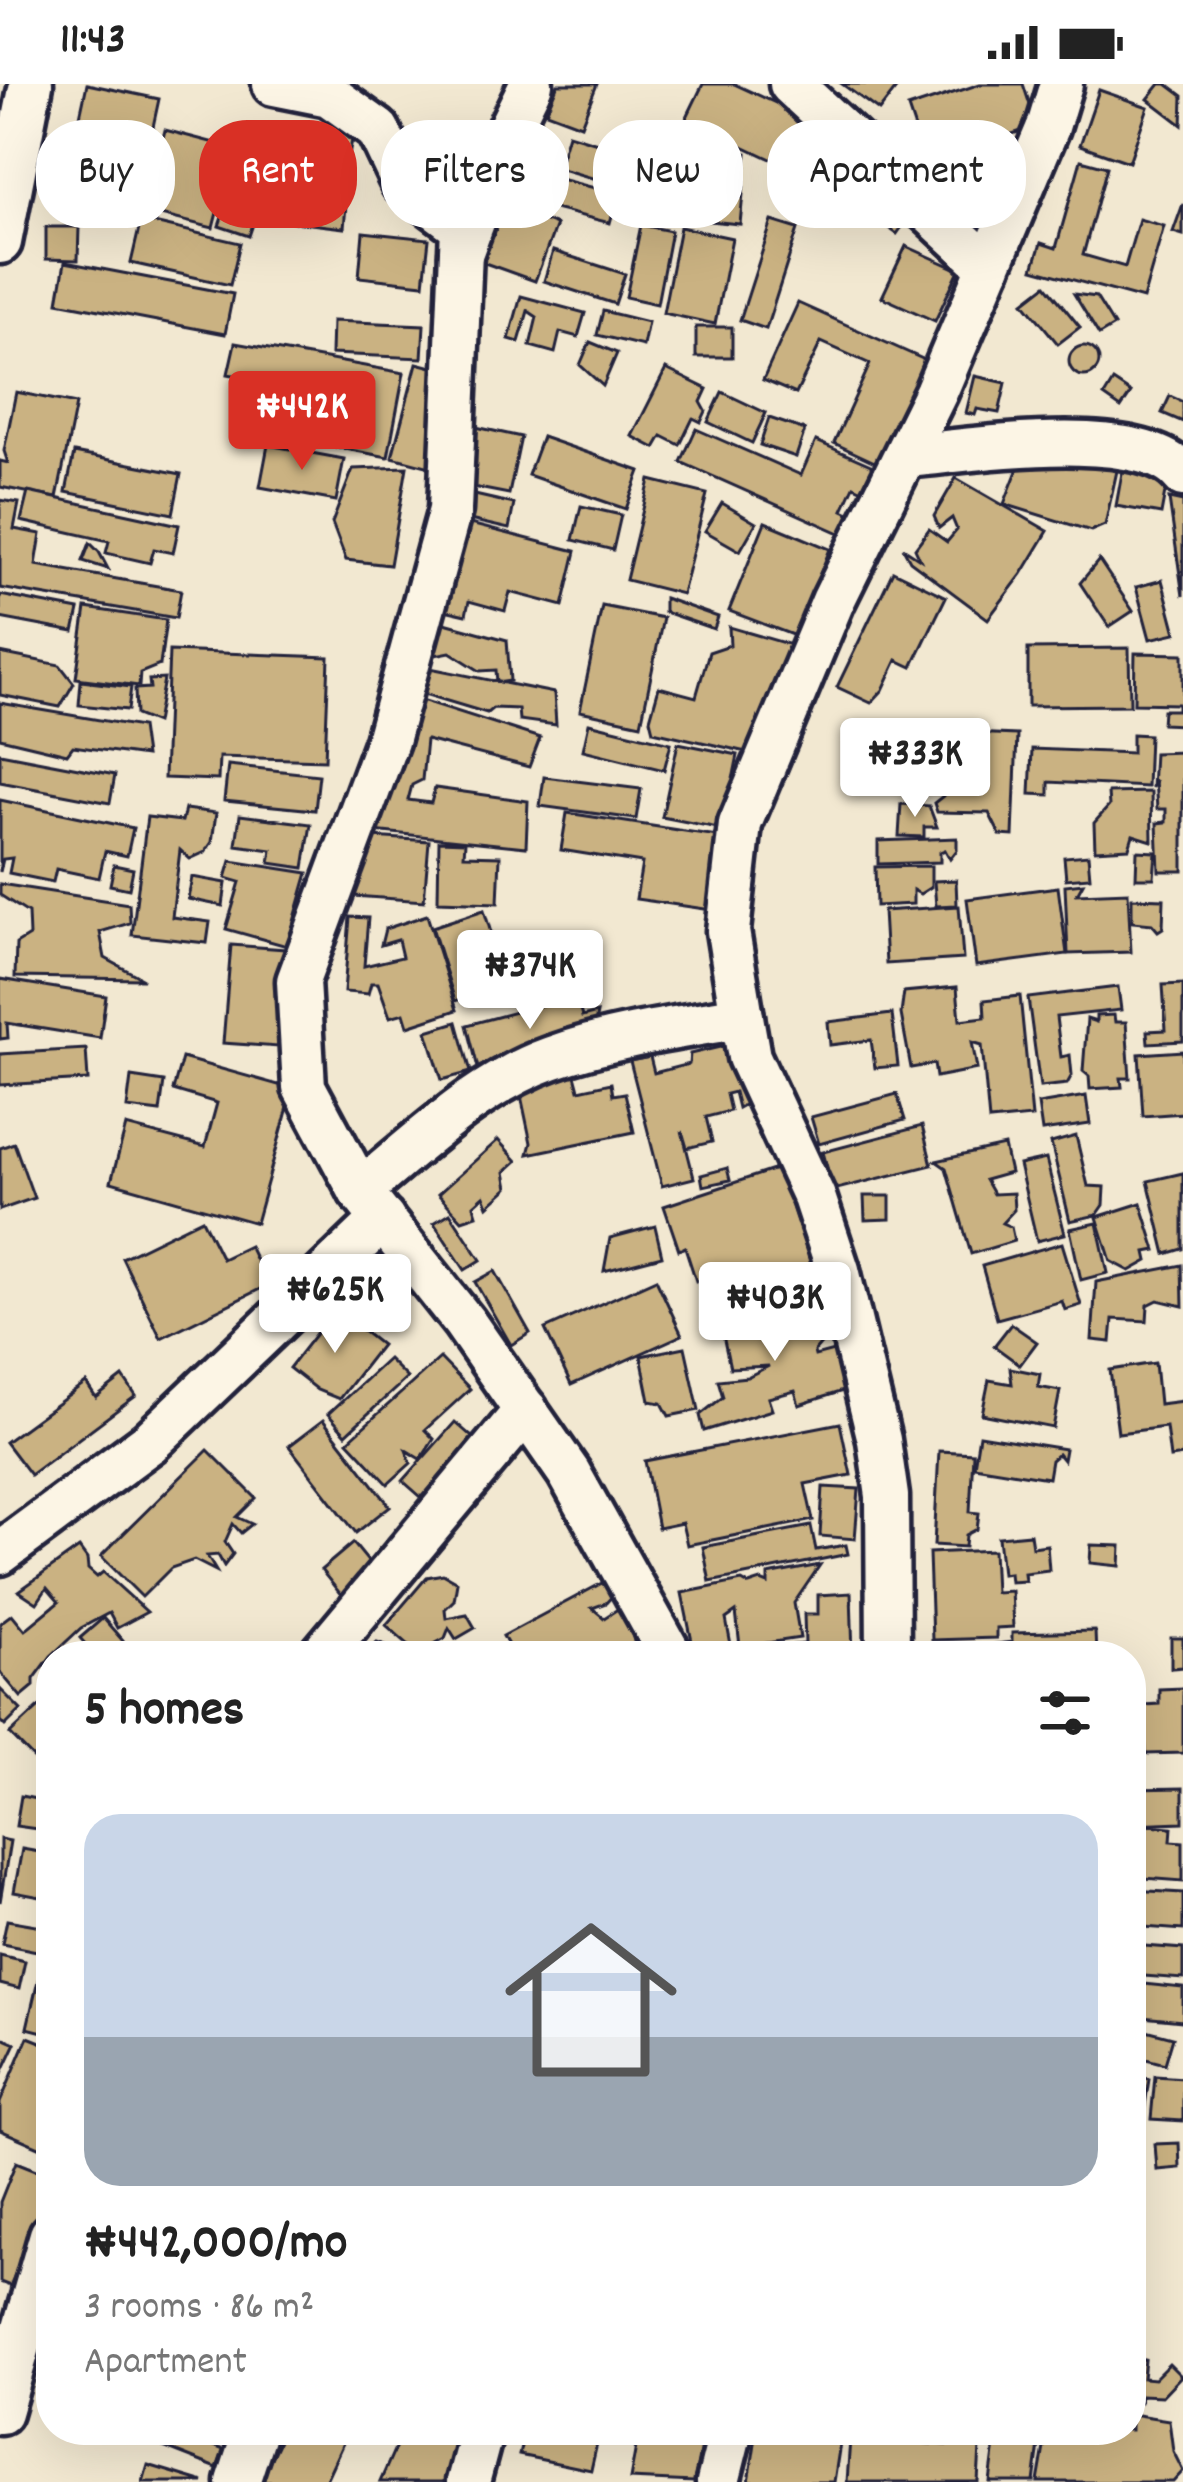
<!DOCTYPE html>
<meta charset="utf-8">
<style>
:root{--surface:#fff;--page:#f2f2f2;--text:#222;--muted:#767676;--line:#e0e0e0;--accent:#d93025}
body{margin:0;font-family:Dekko,sans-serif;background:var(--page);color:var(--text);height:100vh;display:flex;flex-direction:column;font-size:45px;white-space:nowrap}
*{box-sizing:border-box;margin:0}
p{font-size:39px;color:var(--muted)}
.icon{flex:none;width:66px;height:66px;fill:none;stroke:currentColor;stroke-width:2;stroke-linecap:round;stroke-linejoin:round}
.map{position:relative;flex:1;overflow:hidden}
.drawer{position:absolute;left:36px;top:1557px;width:1110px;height:804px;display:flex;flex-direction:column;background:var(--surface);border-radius:48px;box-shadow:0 12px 48px #0002}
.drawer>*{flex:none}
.guide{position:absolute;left:36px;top:36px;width:1113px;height:108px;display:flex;gap:24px}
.price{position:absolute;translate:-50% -102px;padding:0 27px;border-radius:12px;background:#fff;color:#222;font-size:39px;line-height:78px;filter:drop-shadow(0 3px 6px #0008)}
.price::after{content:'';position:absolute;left:50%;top:72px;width:36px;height:27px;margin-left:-18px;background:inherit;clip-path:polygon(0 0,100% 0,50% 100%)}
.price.active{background:var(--accent);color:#fff}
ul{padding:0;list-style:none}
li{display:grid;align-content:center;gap:24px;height:636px;padding:0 48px}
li+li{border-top:3px solid var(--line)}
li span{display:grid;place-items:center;height:372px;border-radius:36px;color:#555}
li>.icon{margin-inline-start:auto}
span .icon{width:216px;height:216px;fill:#fffc;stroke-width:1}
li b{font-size:51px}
h2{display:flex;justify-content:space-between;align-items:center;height:144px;padding:0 48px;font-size:51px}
.pill{padding:0 42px;border-radius:48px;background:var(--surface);box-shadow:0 12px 48px #0002;font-size:42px;line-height:108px}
.pill.active{background:var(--accent);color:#fff}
.status{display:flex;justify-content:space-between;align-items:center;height:84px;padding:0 60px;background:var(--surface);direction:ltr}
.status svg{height:33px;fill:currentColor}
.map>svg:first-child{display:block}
</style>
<div class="status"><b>11:43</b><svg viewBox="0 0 49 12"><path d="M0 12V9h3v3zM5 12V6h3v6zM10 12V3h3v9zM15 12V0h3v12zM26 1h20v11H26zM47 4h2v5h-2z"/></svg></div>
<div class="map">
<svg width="1183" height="2398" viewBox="0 0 1183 2398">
<rect width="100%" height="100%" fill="#f2e8d1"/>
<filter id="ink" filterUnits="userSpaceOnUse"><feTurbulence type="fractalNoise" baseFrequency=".00833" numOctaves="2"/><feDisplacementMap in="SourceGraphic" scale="24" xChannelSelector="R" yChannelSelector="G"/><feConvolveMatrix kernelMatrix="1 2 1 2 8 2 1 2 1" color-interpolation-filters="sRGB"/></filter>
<g filter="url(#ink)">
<g fill="#cab282" stroke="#22223b" stroke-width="3">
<polygon points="87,0 159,15 134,131 62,115"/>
<polygon points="558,0 597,0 581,41 546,28"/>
<polygon points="703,0 734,0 828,43 805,91 686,35"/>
<polygon points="842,0 898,0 899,1 879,27"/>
<polygon points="980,0 1023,0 1037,42 926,78 908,24"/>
<polygon points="1160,0 1167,0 1183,12 1182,41 1148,15"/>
<polygon points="1099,6 1148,23 1129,78 1080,61"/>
<polygon points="326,32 355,39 346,89 290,78 295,51 321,56"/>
<polygon points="165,46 234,64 213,144 144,127"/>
<polygon points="568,50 660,78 650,111 558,84"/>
<polygon points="686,63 747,69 740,140 679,134"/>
<polygon points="991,64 1020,80 993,127 964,111"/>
<polygon points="245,65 275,74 249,152 219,142"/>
<polygon points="1081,76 1107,83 1083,171 1125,183 1139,135 1164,142 1143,215 1033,185 1041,159 1056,164"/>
<polygon points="510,82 618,110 610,139 502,112"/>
<polygon points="298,94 348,99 344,144 293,138"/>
<polygon points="886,108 913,127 897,150 870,131"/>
<polygon points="1183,120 1183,151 1173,148"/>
<polygon points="502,121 556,141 535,197 482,178"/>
<polygon points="141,136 240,159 230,201 131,179"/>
<polygon points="772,137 798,145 766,245 740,236"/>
<polygon points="641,141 671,147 657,220 626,213"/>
<polygon points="46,143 79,143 78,176 46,175"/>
<polygon points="680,143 732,154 715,240 663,229"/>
<polygon points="363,148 429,155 424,200 359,193"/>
<polygon points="906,162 959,186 935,237 882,213"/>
<polygon points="553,167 625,190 615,220 544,197"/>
<polygon points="65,178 233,210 225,250 58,218"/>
<polygon points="1046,201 1080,243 1058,260 1024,218"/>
<polygon points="1074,210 1096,213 1114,242 1099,251"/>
<polygon points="521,212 585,229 578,253 560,248 555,269 530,262 537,233 528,227 519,258 509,255"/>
<polygon points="798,219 927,277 879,380 834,359 870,280 821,258 796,310 763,296"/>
<polygon points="603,227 648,238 643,262 597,251"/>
<polygon points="332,237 424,241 422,274 331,270"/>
<rect x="696" y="243" width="36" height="30"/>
<polygon points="590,258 617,269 603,302 580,281"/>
<polygon points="235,259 404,289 388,373 242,346 247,319 333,335 338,310 228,290"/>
<circle cx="1084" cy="277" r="15"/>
<polygon points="417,279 459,290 434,384 392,373"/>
<polygon points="666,285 707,305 701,318 706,327 701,338 693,334 680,361 662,352 655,364 632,352"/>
<polygon points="975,292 1006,299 999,329 977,325 975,331 966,329"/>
<polygon points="1113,297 1131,309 1121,324 1104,312"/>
<polygon points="16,308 76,320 57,414 0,403 0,377 8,379 4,367"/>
<polygon points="722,308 766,329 752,359 708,338"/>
<polygon points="1170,312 1183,318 1183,338 1162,329"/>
<polygon points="769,334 805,346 796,373 760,361"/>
<polygon points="476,343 521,353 509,410 463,401"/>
<polygon points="696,345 801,391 816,357 882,386 871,410 854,402 843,426 860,434 851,454 681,378"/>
<polygon points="542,353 640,387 626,425 528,391"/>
<polygon points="268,361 344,375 336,417 260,403"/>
<polygon points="74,369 181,390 173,430 66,408"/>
<polygon points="1024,369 1120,373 1105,441 1091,447 1004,420"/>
<polygon points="1124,378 1169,387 1161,430 1116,422"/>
<polygon points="407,383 390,481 346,476 332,439 353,385"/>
<polygon points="956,394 1048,447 1022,490 988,535 910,477 903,464 920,475 915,464 929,445 947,458 957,446 952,434 939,444 934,432"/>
<polygon points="650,396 707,410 682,510 626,496"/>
<polygon points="28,408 179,441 173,469 154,465 150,479 106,469 109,457 21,437"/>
<polygon points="466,409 514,420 509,445 461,434"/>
<polygon points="1169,415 1183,418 1183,512"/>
<polygon points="0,416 19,419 14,445 41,450 36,481 181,506 176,534 0,504"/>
<polygon points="722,419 756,439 740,467 705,447"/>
<polygon points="581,422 621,431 613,466 573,456"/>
<polygon points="454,436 576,467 563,522 510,508 505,527 469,517 466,531 431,523"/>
<polygon points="765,438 830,465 795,552 729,527"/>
<polygon points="90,459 99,468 108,485 83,477"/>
<polygon points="1099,476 1133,527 1109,543 1080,499"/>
<polygon points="893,487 946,513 912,583 897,576 883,606 871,619 837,603"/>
<polygon points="1162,496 1176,549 1150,555 1136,503"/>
<polygon points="0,511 79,526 74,548 0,534"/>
<polygon points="664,514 718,533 714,545 664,528"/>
<polygon points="602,522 663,534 641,640 580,627"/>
<polygon points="86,524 166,536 160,581 140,589 139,602 76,594"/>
<polygon points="430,535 507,556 510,597 497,599 496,586 480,587 450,568 420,574"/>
<polygon points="729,543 798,563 755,670 653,647 650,635 659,603 696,613 709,568 730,561"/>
<polygon points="1129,564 1130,621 1028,622 1028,565"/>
<polygon points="169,567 329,573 325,676 219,673 218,696 164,694"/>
<polygon points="0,569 60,581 74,599 60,623 0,611"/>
<polygon points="1135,569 1183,570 1183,641 1162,640 1163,626 1178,626 1178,620 1134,619"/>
<polygon points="420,582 554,609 556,641 519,636 518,625 493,624 487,629 417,608"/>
<polygon points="164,595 156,639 136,631 135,605 150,604 149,596"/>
<polygon points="81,597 131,603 128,626 79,621"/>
<polygon points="406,611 540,654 529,683 426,656 422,696 412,701 408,716 431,719 435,704 528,717 526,763 364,746"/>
<polygon points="0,619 141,643 145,672 73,662 67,670 0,654"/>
<polygon points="589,639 671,659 664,686 583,666"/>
<polygon points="945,648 1017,651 1013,752 1000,751 989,729 937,728 934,719 943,712"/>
<polygon points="1132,650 1149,651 1147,703 1049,698 1049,711 1030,710 1032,665 1132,669"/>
<polygon points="678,659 738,671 723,745 662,733"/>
<polygon points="1183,668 1183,787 1159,787 1157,739 1166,738 1166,725 1157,725 1155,696 1152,704 1154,669"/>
<polygon points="0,669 115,691 110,719 0,698"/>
<polygon points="228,681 319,691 315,726 224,717"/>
<polygon points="544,693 641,705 636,735 540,722"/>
<polygon points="1151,708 1152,757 1133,751 1129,764 1095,766 1094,739 1109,722 1108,709"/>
<polygon points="0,716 133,744 127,772 105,767 99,794 56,785 53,798 9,789 12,774 3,775 0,788"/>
<polygon points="901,720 929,722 937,743 924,743 924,753 899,752"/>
<polygon points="185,725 216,729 212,758 205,768 190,775 180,766 172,833 210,838 207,859 132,851 147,733 182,737"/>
<polygon points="567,729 724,753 712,826 636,815 642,779 561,766"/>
<polygon points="240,731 311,740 304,784 270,779 272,766 236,761"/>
<polygon points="358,752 429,757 424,817 354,812"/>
<polygon points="957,754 957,766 950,775 945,766 940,768 940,778 878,780 878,757"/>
<polygon points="439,757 465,758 464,771 500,772 498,819 438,817"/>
<polygon points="1137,767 1156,768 1154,794 1136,794"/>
<polygon points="1088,771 1090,793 1066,795 1064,773"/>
<polygon points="231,777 308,789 287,862 226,845 240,798 226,794"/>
<polygon points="114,781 133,785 129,805 110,801"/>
<polygon points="931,782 931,803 920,810 913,806 913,820 876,822 875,783"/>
<polygon points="192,793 226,799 223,822 188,815"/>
<polygon points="956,796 957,821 936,822 934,797"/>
<polygon points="1083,799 1077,810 1128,808 1131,868 1068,870 1065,801"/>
<polygon points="0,800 129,820 130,839 100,848 105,874 143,895 15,893 16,860 29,852 28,829 0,811"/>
<polygon points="1058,803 1067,870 976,882 967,815"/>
<polygon points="1132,814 1164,815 1163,844 1158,847 1152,840 1132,838"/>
<polygon points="959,822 963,875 886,880 883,827"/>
<polygon points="484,826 507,901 455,917 432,843"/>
<polygon points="427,831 457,926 408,942 404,929 390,933 378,899 371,899 368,910 344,908 350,833 368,834 364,882 402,873 398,856 381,861 385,845"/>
<polygon points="231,861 285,865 278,963 223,959"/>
<polygon points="0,895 106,912 100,954 7,939 8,954 0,955"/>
<polygon points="1183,900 1183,957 1148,959 1147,947 1166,946 1163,901"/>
<polygon points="957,903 960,936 985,933 984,916 1020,912 1032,1033 989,1037 982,961 972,958 977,985 936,993 934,980 911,984 901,930 904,908"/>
<polygon points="1118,903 1121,926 1056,933 1061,973 1070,971 1072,991 1067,1000 1040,1003 1028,914"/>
<polygon points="576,912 582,933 597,929 592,954 478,984 467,941"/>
<polygon points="892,930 898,982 875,984 871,956 830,961 828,938"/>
<polygon points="1114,931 1115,938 1126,938 1130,994 1121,994 1122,1003 1090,1005 1089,992 1083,987 1087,935 1096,938 1096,932"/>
<polygon points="457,938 471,988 442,996 427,947"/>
<polygon points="733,960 747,1019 738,1024 734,1008 726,1010 730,1027 706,1033 712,1058 687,1064 682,1047 694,1094 662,1102 630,977 650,973 654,989 689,980 690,970"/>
<polygon points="86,965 88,996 0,1001 0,970"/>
<polygon points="1183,967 1183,1029 1143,1032 1139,970"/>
<polygon points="182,974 293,1005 256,1139 111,1098 126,1042 205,1063 217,1019 173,1006"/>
<polygon points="575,991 579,1006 611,999 613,1011 625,1009 634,1048 528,1070 531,1059 519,1002"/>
<polygon points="131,993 164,998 160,1028 127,1024"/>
<polygon points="897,1010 905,1036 819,1060 811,1033"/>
<polygon points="1086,1012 1090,1040 1042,1047 1038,1020"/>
<polygon points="922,1042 932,1081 833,1106 823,1068"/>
<polygon points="1076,1052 1088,1102 1105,1103 1104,1121 1097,1131 1070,1137 1051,1059"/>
<polygon points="498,1056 517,1077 505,1088 508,1104 488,1122 484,1112 474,1121 477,1131 462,1136 438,1110"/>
<polygon points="14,1059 34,1114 0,1126 0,1064"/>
<polygon points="1004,1062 1010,1089 985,1096 993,1110 1013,1109 1014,1126 1002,1139 1011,1143 1014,1157 971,1170 946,1084 936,1077"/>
<polygon points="1046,1075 1065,1150 1037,1157 1019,1081"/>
<polygon points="727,1084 730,1096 703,1102 701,1091"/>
<polygon points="779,1084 812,1181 728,1209 722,1189 696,1197 685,1163 679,1166 664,1122"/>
<polygon points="1183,1089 1183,1165 1166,1170 1148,1097"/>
<polygon points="864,1112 890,1112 890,1135 865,1136"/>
<polygon points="1141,1119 1156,1166 1146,1168 1148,1177 1130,1187 1111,1177 1097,1133"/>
<polygon points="450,1129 481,1176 465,1186 434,1139"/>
<polygon points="202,1135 222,1175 249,1162 268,1201 161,1254 122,1174"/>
<polygon points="1097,1139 1108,1189 1081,1196 1070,1145"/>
<polygon points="655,1142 662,1172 604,1187 610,1154"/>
<polygon points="1062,1159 1081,1221 1065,1226 1062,1217 997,1235 982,1182"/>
<polygon points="376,1164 404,1192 371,1225 342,1198"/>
<polygon points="1182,1181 1183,1222 1158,1216 1148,1221 1147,1237 1113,1235 1111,1258 1092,1256 1096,1198"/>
<polygon points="495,1187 530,1249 511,1261 475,1198"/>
<polygon points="812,1189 816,1202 716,1233 712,1221"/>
<polygon points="656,1195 682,1251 571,1301 545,1245"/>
<polygon points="805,1217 811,1240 826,1231 826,1254 814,1268 815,1272 837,1266 849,1305 799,1321 795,1307 768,1314 772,1326 704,1347 700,1331 723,1313 718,1296 747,1293 769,1282 730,1284 721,1242"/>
<polygon points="335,1225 381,1261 339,1315 317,1306 289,1284"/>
<polygon points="1011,1240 1037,1258 1020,1281 994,1262"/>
<polygon points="685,1263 699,1326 669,1332 662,1319 650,1317 641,1272"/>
<polygon points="440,1274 470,1305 425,1346 434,1355 421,1375 406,1366 411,1379 388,1400 348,1357"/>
<polygon points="388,1275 407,1294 346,1350 328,1330"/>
<polygon points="1155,1279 1159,1320 1183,1317 1183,1372 1170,1374 1166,1343 1118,1349 1110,1286"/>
<polygon points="1010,1284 1040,1290 1038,1303 1060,1307 1053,1344 982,1330 989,1296 1012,1300"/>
<polygon points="123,1293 136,1312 30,1391 5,1358 86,1299 96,1314"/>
<polygon points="323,1336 390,1422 356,1449 289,1362"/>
<polygon points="455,1338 481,1361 429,1420 403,1397"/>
<polygon points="840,1339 851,1391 805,1400 813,1436 687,1461 682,1439 658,1444 645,1377"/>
<polygon points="979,1351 1065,1365 1063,1376 1058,1370 1051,1376 1048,1394 974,1382"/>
<polygon points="208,1366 256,1414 237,1433 252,1440 241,1449 233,1440 225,1458 233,1470 224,1482 218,1471 207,1472 216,1487 194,1476 171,1484 142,1513 101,1472"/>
<polygon points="939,1367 973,1369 970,1428 979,1429 977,1445 966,1451 965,1463 934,1461"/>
<polygon points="823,1403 859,1405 855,1455 820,1452"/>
<polygon points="811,1442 816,1466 846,1461 848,1470 710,1498 703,1463"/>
<polygon points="1030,1450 1032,1463 1047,1461 1049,1486 1024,1489 1025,1497 1010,1498 1009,1489 1002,1490 998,1453"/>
<polygon points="353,1459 379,1491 346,1517 321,1486"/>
<polygon points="1091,1461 1121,1462 1120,1482 1090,1479"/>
<polygon points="79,1464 87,1475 88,1485 97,1493 103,1488 147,1528 117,1544 109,1529 81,1544 51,1572 34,1595 34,1602 21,1613 0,1588 0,1539 12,1530 25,1546 59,1518 47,1504 37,1519 19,1507"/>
<polygon points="993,1466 995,1508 1011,1507 1013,1543 996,1544 996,1554 932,1556 929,1469"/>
<polygon points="820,1481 794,1519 800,1554 740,1563 736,1528 726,1535 732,1567 695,1572 682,1509 742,1497 749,1501 761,1497 768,1500 768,1491"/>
<polygon points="443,1490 457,1498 454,1516 445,1525 446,1534 467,1530 475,1544 456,1555 449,1544 445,1554 418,1569 386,1541 427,1493"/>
<polygon points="602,1499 615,1509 606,1519 592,1524 604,1534 627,1519 646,1546 632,1550 635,1561 625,1572 514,1572 503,1552"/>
<polygon points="851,1509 853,1572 794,1572 793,1561 805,1560 804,1530 818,1530 818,1511"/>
<polygon points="103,1534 136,1572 96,1572 80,1554"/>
<polygon points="1095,1547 1096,1572 987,1572 974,1563 1012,1558 1012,1549"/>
<polygon points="1171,1554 1183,1554 1183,1583 1171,1584"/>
<polygon points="377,1558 413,1571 414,1572 363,1572"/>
<polygon points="475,1561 487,1572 440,1572 440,1570"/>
<polygon points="1183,1604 1183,1669 1146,1670 1144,1621 1159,1620 1159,1605"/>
<polygon points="0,1605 21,1626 5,1642 0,1637"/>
<polygon points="49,1614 51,1680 45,1686 10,1650"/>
<polygon points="1183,1704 1183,1738 1131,1740 1131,1705"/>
<polygon points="21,1712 51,1718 51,1747 16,1742"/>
<polygon points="1136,1740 1172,1743 1171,1757 1183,1758 1183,1797 1131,1793 1131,1752 1135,1753"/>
<polygon points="0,1755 10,1757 0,1818"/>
<polygon points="22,1765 51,1770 51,1815 14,1808"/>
<polygon points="1131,1806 1183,1809 1183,1846 1131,1842"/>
<polygon points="7,1836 42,1842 37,1867 2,1860"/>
<polygon points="1131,1861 1183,1865 1183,1895 1131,1891"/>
<polygon points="0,1871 25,1877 19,1905 0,1900"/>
<polygon points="42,1879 51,1881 51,1950 27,1944"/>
<polygon points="1134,1899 1183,1904 1183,1937 1131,1932"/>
<polygon points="1131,1942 1173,1953 1165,1980 1131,1971"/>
<polygon points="0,1952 16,1959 0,1993"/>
<polygon points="28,1953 51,1962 51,2056 46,2066 0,2046 0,2019"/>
<polygon points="1131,1992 1149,1995 1141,2048 1131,2046"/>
<polygon points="1155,1992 1183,1994 1183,2037 1151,2035"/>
<polygon points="1179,2059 1180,2084 1157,2086 1155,2060"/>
<polygon points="16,2078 51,2092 51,2103 10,2202 0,2198 0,2118"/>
<polygon points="1131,2274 1145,2276 1143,2294 1154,2295 1169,2280 1181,2292 1162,2312 1141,2311 1140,2318 1131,2318"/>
<polygon points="1131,2330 1169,2336 1173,2367 1183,2387 1173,2398 1038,2398 1047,2346 1131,2346"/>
<polygon points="120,2346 172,2346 224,2366 217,2384"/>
<polygon points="284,2346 349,2346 325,2398 260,2398"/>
<polygon points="403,2346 459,2346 470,2351 449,2398 380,2398"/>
<polygon points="525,2346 600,2346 591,2386 519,2371"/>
<polygon points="639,2346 704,2346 694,2398 630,2395"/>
<polygon points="757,2346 842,2346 834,2398 749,2398"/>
<polygon points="997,2346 1041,2346 1034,2398 990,2398"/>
<polygon points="850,2355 980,2363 978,2398 847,2398"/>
<polygon points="148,2381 204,2398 143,2398"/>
</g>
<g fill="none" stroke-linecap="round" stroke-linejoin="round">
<g stroke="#22223b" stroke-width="51">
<g id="minor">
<polyline points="274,0 329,11 378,46 403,99 462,143 450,426 387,657 298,897 304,1003 360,1107 464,1238 569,1389 671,1572"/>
<polyline points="791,0 989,183"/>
<polyline points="0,158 31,0"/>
<polyline points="461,170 504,55 531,0"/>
<path d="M906,372C968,367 1142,338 1183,391"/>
<path d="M360,1107C419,1059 478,1000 551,974C612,952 678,944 742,933"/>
<polyline points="0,1469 150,1358 383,1135"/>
<polyline points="321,1572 526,1326"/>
<polyline points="888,1572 887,1412 879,1356 838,1186 814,1113 749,973 742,933 728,847 740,740 833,517 936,308 1048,43 1061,0"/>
<polyline points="0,2328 51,2151"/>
<polyline points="238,2398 255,2346"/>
<polyline points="468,2398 482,2346"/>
<polyline points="718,2398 731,2346"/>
</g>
</g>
<use href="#minor" stroke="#fcf5e5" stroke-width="42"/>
</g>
</g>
</svg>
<b class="price active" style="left:302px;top:389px">₦442K</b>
<b class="price" style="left:915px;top:736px">₦333K</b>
<b class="price" style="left:530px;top:948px">₦374K</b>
<b class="price" style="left:335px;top:1272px">₦625K</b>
<b class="price" style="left:775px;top:1280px">₦403K</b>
<div class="guide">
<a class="pill">Buy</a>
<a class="pill active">Rent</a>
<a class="pill">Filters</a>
<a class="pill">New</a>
<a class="pill">Apartment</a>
</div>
<section class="drawer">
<h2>5 homes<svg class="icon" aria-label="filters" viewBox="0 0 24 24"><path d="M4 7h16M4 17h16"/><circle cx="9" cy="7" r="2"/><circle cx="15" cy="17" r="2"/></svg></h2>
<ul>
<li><span style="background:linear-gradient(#c9d6e8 60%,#9aa5b1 0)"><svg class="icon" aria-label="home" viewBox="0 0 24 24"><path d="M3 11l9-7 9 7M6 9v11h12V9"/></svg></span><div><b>₦442,000/mo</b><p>3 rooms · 86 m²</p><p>Apartment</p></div></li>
</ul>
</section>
</div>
